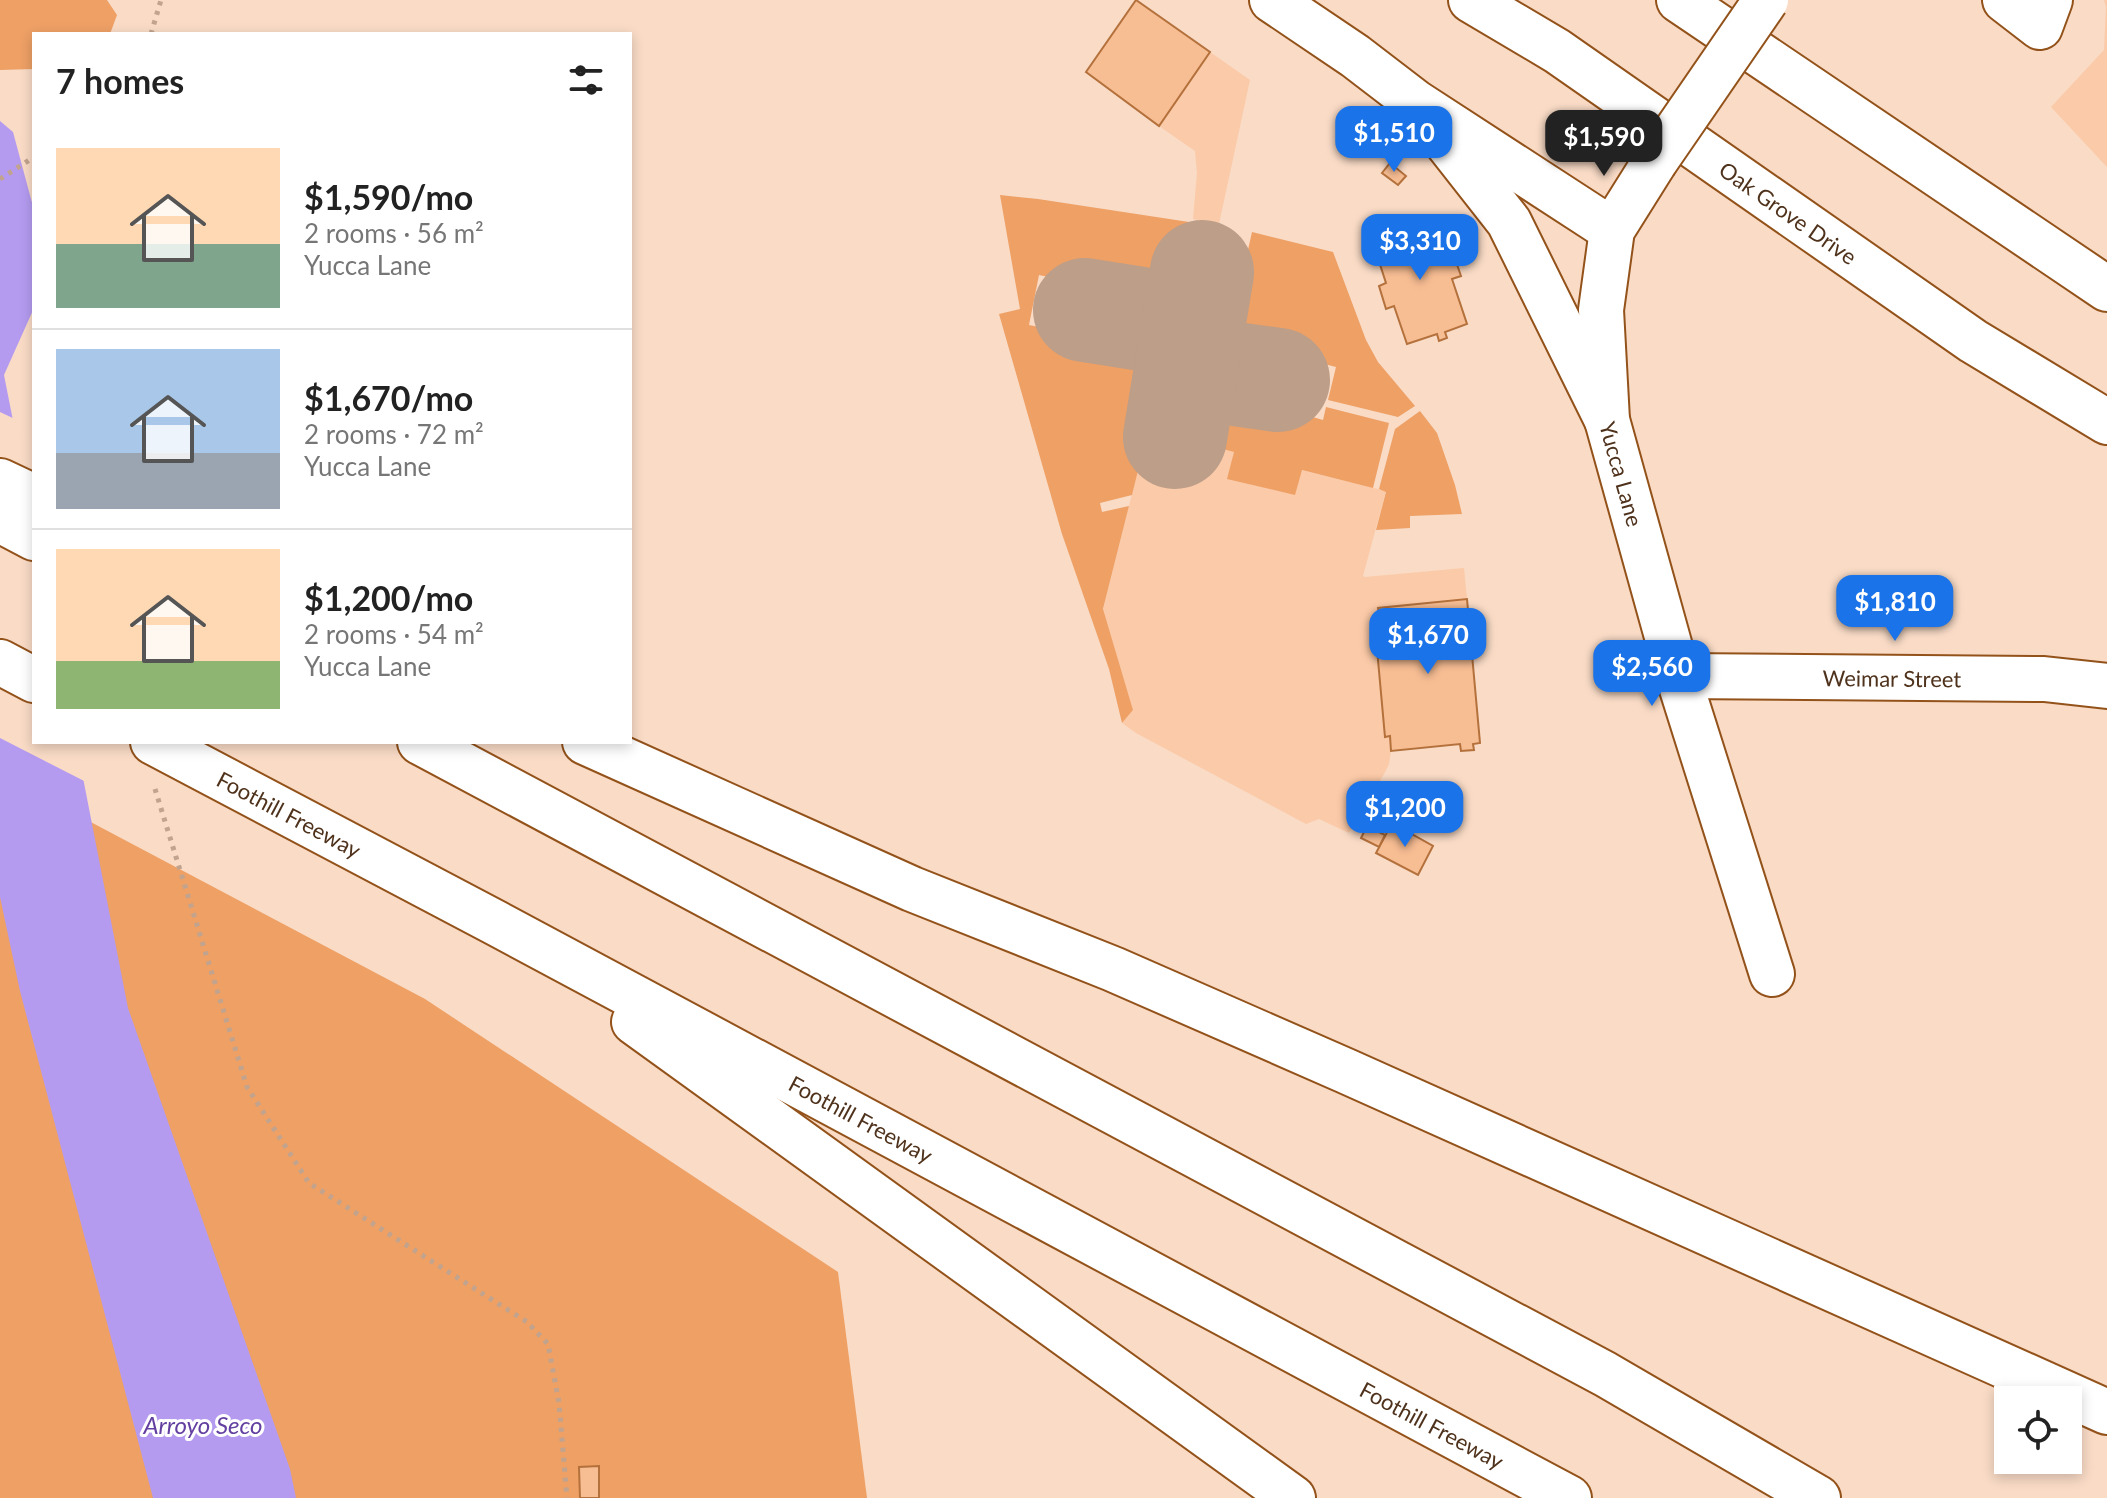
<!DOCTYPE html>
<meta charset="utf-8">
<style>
:root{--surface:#fff;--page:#f2f2f2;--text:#222;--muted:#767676;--line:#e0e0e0;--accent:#1a73e8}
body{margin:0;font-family:Lato,sans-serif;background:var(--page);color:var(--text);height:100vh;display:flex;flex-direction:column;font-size:30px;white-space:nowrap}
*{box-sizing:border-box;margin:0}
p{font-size:26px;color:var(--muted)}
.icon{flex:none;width:44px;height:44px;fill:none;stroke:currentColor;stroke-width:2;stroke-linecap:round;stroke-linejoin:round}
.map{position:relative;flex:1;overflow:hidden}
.drawer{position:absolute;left:32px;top:32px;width:600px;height:712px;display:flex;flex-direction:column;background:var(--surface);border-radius:0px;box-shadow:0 4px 12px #0003}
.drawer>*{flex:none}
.tools{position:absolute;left:1994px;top:1386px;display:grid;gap:16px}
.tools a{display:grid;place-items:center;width:88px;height:88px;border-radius:0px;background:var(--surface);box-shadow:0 4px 12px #0003;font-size:40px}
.price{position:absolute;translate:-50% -68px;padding:0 18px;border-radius:16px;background:var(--accent);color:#fff;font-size:26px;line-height:52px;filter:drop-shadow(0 2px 4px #0008)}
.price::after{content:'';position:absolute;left:50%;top:48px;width:24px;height:18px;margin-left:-12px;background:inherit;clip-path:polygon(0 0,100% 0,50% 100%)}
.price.selected{background:#222;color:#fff}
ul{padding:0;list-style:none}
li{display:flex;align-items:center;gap:24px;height:200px;padding:0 24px}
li+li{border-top:2px solid var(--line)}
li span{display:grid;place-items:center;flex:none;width:224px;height:160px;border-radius:0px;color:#555}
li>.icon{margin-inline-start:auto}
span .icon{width:96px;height:96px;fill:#fffc;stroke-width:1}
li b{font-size:34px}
h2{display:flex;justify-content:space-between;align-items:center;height:96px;padding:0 24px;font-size:34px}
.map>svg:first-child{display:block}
</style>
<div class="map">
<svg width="2107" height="1498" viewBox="0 0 2107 1498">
<rect width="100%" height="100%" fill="#f9dbc6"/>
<g fill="#fbcaa8">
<polygon points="2104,0 2107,0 2107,167 2051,107 2104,50 2106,7"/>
<polygon points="1210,52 1250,80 1219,224 1193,219 1197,173 1195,151 1159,126"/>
<polygon points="1148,430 1234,452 1228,479 1301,470 1386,491 1363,576 1365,577 1464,568 1467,599 1379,609 1382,638 1376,639 1385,736 1390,736 1391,751 1389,764 1384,774 1349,833 1319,819 1306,824 1136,733 1122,723 1133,710 1103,610"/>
</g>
<g fill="#eea065">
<polygon points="0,0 107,0 117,15 110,34 34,34 34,69 0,70"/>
<polygon points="1000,195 1038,199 1189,222 1180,267 1187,269 1180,310 1170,316 1087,301 1090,286 1039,275 1029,325 1080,335 1084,318 1166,332 1175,342 1160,433 1148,430 1132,495 1100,503 1102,512 1129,506 1103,609 1133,710 1122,723 1109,669 1062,534 999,314 1020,309"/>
<polygon points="1252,232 1333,252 1366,340 1378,362 1415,406 1398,417 1328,400 1336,367 1286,354 1280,372 1214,362 1204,351 1216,275 1241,281"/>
<polygon points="1212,380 1276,389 1272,405 1323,420 1326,407 1389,423 1373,488 1302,470 1295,495 1227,479 1234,452 1192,441 1200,385"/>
<polygon points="1420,411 1437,433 1455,485 1462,514 1410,516 1410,528 1376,530 1386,492 1379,489 1395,429"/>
<polygon points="0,774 425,999 838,1272 867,1498 0,1498"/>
</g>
<polygon fill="#b49bf0" points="0,121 13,132 34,210 34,308 4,375 34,527 34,742 76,742 128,1008 290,1469 296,1498 153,1498 20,991 0,897"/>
<polygon fill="#f9dbc6" points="0,412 17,420 34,506 34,742 80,742 88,783 0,738"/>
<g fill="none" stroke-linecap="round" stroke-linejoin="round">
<g stroke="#bc9e89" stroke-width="104">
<polyline points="1085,310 1193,327"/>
<polyline points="1186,367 1278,380"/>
<polyline points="1175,437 1202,272"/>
</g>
</g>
<g fill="#f7bd93" stroke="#b4713c" stroke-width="2">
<polygon points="1136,0 1210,52 1159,126 1086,72"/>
<polygon points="1390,163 1406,176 1398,185 1382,173"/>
<polygon points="1432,220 1438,238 1447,235 1461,276 1452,279 1467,324 1445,332 1447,338 1439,341 1437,334 1407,344 1394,306 1386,309 1379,286 1386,283 1372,240"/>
<polygon points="1467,599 1480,743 1473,744 1474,750 1461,751 1460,744 1391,751 1390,736 1385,737 1376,638 1382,638 1378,608"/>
<polygon points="1392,823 1433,846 1418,875 1376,853"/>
<polygon points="1367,826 1385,835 1379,847 1361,838"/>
<polygon points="599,1466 599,1498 580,1498 579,1467"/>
</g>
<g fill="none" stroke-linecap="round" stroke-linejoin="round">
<g stroke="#93521a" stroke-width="48">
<g id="minor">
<polyline points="2005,0 2040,27 2050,0"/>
<path id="s1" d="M1654,163L1612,230L1601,310L1607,420L1678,676L1772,974"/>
<path id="s2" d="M1678,676L2044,679L2107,686"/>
</g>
</g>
<g stroke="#93521a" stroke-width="48">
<g id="major">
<polyline points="1272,0 1355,56 1415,102 1612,230"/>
<path id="s3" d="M1471,0L1557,51L1973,341L2107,422"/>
<polyline points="1679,0 2107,289"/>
<polyline points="1436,129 1509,222 1607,420"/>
</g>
</g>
<g stroke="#93521a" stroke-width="48">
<g id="highway">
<polyline points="0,481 34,497"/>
<polyline points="0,520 34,538"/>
<polyline points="0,662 34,680"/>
<path id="s4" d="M153,742L496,923L1569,1498"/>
<polyline points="420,742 1605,1374 1818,1498"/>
<polyline points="585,742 912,889 1113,969 1346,1071 2107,1412"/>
<polyline points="634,1022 1293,1498"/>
</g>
</g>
<g stroke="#c1a38e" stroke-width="5" stroke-dasharray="4 6" stroke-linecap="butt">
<polyline points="151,34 161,0"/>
<polyline points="0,179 34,157"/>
<polyline points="155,789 247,1087 309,1183 527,1322 548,1344 559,1403 567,1498"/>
</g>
<use href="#minor" stroke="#fff" stroke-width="44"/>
<use href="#major" stroke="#fff" stroke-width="44"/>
<use href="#highway" stroke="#fff" stroke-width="44"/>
<g stroke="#93521a" stroke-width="48" stroke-linecap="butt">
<polyline id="minor-bridge" points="1654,163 1766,0"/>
</g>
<use href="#minor-bridge" stroke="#fff" stroke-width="44"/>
</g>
<g text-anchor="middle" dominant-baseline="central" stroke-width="6" stroke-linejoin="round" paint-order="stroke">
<g font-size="22" fill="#4f321c" stroke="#fff">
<text stroke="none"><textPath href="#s3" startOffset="382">Oak Grove Drive</textPath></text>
<text stroke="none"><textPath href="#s1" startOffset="326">Yucca Lane</textPath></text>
<text stroke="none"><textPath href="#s2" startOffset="214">Weimar Street</textPath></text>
<text stroke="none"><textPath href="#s4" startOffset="154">Foothill Freeway</textPath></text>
<text stroke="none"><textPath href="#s4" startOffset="802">Foothill Freeway</textPath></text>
<text stroke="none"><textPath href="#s4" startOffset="1450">Foothill Freeway</textPath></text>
</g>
<g font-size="24" font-style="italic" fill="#623fa0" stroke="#fff">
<text x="203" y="1424">Arroyo Seco</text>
</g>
</g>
</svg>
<div class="tools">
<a><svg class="icon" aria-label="locate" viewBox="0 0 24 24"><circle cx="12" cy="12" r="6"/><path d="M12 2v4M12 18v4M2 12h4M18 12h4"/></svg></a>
</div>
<b class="price" style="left:1394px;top:174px">$1,510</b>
<b class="price selected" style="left:1604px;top:178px">$1,590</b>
<b class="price" style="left:1420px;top:282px">$3,310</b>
<b class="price" style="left:1895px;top:643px">$1,810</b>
<b class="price" style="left:1428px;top:676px">$1,670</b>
<b class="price" style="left:1652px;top:708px">$2,560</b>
<b class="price" style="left:1405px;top:849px">$1,200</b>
<section class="drawer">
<h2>7 homes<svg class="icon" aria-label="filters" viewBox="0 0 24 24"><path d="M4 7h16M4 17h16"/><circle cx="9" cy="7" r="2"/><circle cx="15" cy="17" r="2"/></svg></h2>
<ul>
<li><span style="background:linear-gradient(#ffd9b3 60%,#7fa58c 0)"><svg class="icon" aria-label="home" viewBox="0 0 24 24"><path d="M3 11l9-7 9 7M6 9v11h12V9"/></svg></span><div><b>$1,590/mo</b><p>2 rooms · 56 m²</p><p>Yucca Lane</p></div></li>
<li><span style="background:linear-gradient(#a9c7e8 65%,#9aa5b1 0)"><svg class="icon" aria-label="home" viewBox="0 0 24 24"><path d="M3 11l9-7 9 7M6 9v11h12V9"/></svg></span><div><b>$1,670/mo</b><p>2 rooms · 72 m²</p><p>Yucca Lane</p></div></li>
<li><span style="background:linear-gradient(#ffd9b3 70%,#8fb573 0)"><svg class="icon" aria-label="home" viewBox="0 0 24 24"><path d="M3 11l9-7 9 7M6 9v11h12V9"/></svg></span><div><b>$1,200/mo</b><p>2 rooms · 54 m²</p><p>Yucca Lane</p></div></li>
</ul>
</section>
</div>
